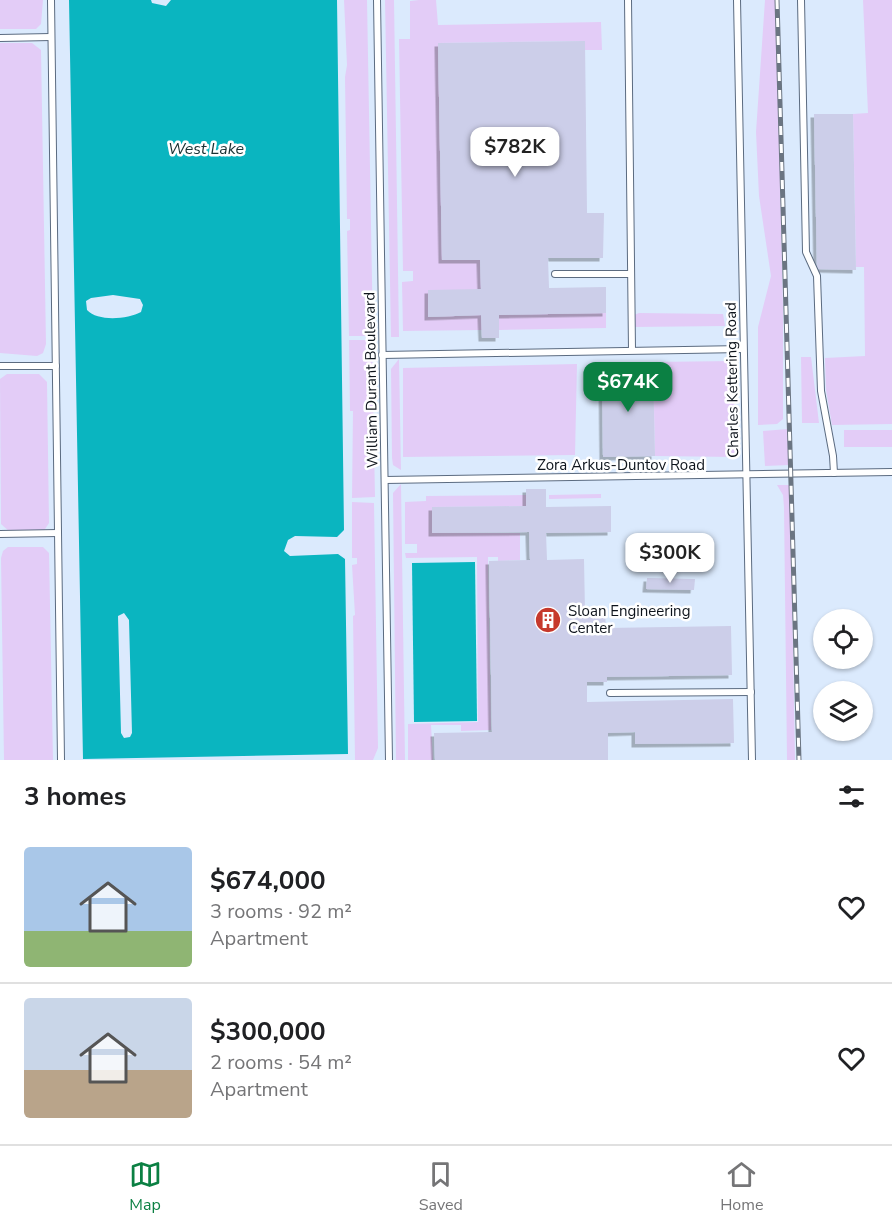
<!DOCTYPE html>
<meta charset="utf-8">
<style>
:root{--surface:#fff;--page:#f2f2f2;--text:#202124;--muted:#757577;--line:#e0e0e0;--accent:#0b8043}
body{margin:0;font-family:"Nunito Sans",sans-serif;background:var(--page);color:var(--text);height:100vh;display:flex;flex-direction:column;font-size:22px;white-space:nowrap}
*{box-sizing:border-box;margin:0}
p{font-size:20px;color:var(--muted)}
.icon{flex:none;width:33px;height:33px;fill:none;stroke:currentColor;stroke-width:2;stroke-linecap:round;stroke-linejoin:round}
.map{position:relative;height:760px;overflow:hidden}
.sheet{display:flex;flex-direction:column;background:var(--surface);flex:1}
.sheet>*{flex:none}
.buttons{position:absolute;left:813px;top:609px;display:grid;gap:12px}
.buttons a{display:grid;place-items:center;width:60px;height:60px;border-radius:50%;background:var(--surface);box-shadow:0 2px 4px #0004;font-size:30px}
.price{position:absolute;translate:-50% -51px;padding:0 14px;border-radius:12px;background:#fff;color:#222;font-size:20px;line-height:39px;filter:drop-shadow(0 2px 3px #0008)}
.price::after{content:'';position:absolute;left:50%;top:36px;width:18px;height:14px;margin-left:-9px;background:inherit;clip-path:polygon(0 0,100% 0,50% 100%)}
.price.current{background:var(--accent);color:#fff}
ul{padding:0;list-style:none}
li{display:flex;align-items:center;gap:18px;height:150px;padding:0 24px}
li+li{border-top:2px solid var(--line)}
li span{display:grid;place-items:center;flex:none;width:168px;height:120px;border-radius:6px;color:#555}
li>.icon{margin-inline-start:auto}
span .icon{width:72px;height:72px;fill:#fffc;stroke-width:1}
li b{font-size:26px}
h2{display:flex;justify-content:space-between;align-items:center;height:72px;padding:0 24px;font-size:26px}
.tabs{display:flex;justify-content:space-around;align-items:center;height:84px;border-top:2px solid var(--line);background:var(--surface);font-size:16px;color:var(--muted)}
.tabs a{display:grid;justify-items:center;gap:3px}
.tabs .current{color:var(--accent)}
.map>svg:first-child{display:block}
</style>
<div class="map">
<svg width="892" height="760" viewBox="0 0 892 760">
<defs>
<filter id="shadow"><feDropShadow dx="-3.5" dy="3.5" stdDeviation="0" flood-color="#0004"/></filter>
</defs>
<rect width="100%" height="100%" fill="#dbeafd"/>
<g fill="#e3ccf7">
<polygon points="0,0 43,0 41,24 36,29 0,29"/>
<polygon points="344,0 367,0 373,336 349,336 347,231 350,230 350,219 347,219 345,77 347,65"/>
<polygon points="385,0 394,0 399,337 391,337"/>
<polygon points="419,0 436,0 438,25 601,22 602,50 585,50 584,41 438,43 442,260 480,260 481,289 429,317 481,315 482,330 403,331 402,282 413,281 413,271 403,271 399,39 410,39 410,1"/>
<polygon points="765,0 776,0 783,309 783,419 777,424 758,425 758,327 771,276 759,196 756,132"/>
<polygon points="863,0 892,0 892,424 832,425 826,390 825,358 865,356 864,267 856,267 853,114 868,113"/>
<polygon points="0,43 32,43 41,50 46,344 43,353 37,356 0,353"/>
<polygon points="606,313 606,328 499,330 499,315"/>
<polygon points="639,313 723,314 725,326 634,327 634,315"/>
<polygon points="349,340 372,340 375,497 352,498 353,411 350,411"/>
<polygon points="801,357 811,357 819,423 802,423"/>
<polygon points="399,359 401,470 393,465 392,458 391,369"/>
<polygon points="734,361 735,457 655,456 653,362"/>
<polygon points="577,364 575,455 403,457 403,368"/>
<polygon points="7,374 39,374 47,382 49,523 43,532 10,532 1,524 0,379"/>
<polygon points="788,429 789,465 765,466 763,431"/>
<rect x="844" y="430" width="48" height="17"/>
<polygon points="401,484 405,760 396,760 393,493"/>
<polygon points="777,485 790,485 795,760 787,760 784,507 783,495"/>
<polygon points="601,494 601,498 549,499 549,495"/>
<polygon points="526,495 526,506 432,507 432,533 520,533 520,560 498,561 498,557 488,557 491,730 461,731 461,725 431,725 433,760 408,760 408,724 478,722 477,557 406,558 405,553 417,553 417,544 405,544 405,502 426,501 426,496"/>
<polygon points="352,502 374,503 378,748 373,760 355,760 353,616 355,615 352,565 357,564 357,558 352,558"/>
<polygon points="8,547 43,547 49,553 53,760 4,760 1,558 3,551"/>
</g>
<g fill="#0ab5c0" fill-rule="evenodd">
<path d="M69,0H151L152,3L166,6L171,0H337L344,530L337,537L295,536L288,540L284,551L290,556L338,554L345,559L348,754L83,759ZM113,295L140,299L143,305L141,312C128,319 98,322 87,310L86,301L91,298ZM124,613L129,620L132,733L130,737L124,738L121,733L118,616Z"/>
<polygon points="475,562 477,721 414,722 412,563"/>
</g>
<g fill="#cccee9" filter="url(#shadow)">
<polygon points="585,41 587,213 604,213 603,258 548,258 549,288 606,287 606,313 499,315 499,338 482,338 481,315 428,317 428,290 481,289 480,260 442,260 438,43"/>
<polygon points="814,114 853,114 856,270 817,269"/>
<polygon points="653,369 655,456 603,457 602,370"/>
<polygon points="526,489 546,489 546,507 611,506 611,532 546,533 547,560 584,559 585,613 605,613 606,628 731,626 732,675 607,677 607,682 587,682 587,702 733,699 734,743 635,744 635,732 608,733 608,760 435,760 434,733 492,732 489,561 530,560 529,532 432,533 432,507 526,506"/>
<polygon points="647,578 695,579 694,590 646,589"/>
</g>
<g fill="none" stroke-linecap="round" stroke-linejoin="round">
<g stroke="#5b6b80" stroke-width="8">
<g id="lane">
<polyline points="51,0 61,760"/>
<polyline points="377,0 389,760"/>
<polyline points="628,0 632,350"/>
<polyline points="737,0 752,760"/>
<polyline points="801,0 806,252 817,276 821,391 833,456 834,473"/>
<polyline points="0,38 51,37"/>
<polyline points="555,274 630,274"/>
<polyline points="382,355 743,349"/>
<polyline points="0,366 56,366"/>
<polyline points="385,480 892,472"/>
<polyline points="0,534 58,533"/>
<polyline points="610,693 751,692"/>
</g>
</g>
<use href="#lane" stroke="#fff" stroke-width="6"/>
<g stroke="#6b7582" stroke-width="5">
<polyline id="rail" points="777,0 799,760"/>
</g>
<use href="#rail" stroke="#fff" stroke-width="3" stroke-dasharray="9" stroke-linecap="butt"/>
</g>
<defs>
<g id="building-disc" transform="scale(1.35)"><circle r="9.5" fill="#c6392c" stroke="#fff"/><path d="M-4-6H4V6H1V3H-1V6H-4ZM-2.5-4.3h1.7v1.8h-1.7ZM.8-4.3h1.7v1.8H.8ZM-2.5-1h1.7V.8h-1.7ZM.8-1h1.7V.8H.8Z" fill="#fff"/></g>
</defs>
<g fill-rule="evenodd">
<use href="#building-disc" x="548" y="620"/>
</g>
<g text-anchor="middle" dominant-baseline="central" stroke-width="5" stroke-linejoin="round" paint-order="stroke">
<g font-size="15" fill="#0d131b" stroke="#fff">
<text transform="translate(371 380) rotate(-91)">William Durant Boulevard</text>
<text transform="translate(732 380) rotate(-91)">Charles Kettering Road</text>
<text x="621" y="465">Zora Arkus-Duntov Road</text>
</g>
<g font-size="15" fill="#0d131b" stroke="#fff" text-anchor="start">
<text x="568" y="611">Sloan Engineering<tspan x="568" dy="17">Center</tspan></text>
</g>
<g font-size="16" font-style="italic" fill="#193133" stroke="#fff">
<text x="206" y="149">West Lake</text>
</g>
</g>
</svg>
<div class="buttons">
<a><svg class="icon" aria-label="locate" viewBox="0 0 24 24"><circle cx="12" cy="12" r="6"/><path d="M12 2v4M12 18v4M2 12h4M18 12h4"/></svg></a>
<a><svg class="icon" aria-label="layers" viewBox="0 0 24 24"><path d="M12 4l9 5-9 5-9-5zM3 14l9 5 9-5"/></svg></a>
</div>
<b class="price" style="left:515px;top:178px">$782K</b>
<b class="price current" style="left:628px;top:413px">$674K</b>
<b class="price" style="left:670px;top:584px">$300K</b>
</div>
<section class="sheet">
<h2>3 homes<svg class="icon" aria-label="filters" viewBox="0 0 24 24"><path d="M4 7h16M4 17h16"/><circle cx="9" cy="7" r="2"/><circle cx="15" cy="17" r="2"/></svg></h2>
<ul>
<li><span style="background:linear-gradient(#a9c7e8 70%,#8fb573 0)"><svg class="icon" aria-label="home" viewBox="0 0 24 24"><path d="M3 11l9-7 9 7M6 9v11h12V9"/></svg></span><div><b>$674,000</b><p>3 rooms · 92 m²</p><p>Apartment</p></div><svg class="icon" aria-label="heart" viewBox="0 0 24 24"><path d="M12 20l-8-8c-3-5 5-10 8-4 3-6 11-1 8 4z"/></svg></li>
<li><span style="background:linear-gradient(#c9d6e8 60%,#b9a48a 0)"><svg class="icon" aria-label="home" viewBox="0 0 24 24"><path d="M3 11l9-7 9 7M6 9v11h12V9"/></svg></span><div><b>$300,000</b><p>2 rooms · 54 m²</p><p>Apartment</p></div><svg class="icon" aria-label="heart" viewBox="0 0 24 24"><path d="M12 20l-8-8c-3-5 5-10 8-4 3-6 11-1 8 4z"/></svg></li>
</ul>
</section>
<nav class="tabs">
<a class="current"><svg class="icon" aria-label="map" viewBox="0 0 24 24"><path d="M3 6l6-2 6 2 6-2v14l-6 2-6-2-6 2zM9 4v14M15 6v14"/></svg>Map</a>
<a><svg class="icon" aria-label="saved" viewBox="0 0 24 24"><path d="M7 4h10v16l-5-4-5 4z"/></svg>Saved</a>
<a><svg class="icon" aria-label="home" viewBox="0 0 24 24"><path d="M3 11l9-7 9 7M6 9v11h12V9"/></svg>Home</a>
</nav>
